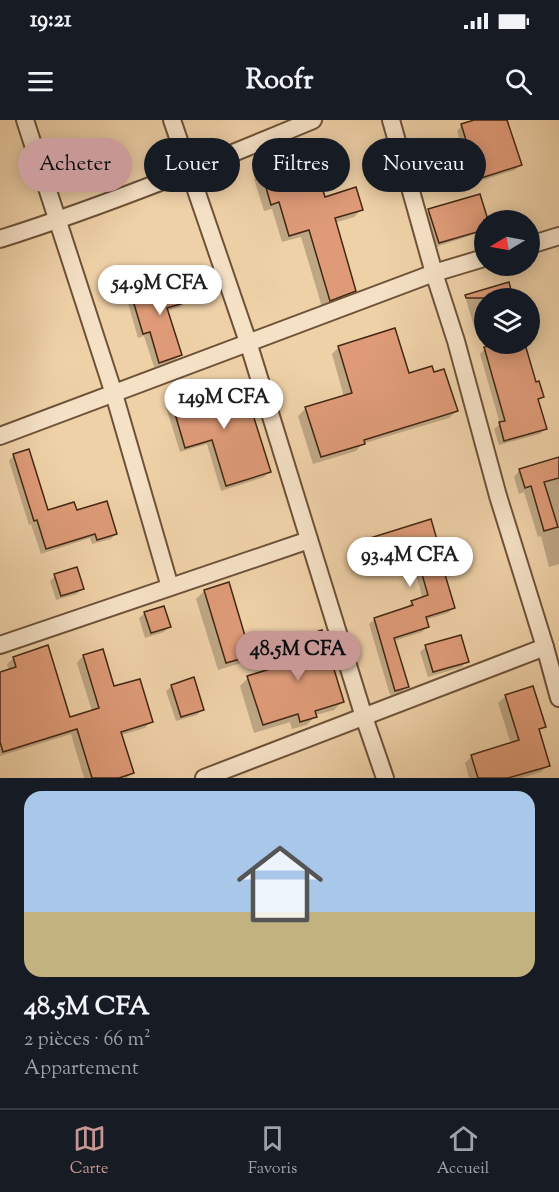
<!DOCTYPE html>
<html lang="fr">
<meta charset="utf-8">
<style>
:root{--surface:#171b24;--page:#20242c;--text:#f1f3f6;--muted:#9ea1a6;--line:#363941;--accent:#c59692}
body{margin:0;font-family:"Sorts Mill Goudy",serif;background:var(--page);color:var(--text);height:100vh;display:flex;flex-direction:column;font-size:22px;white-space:nowrap}
*{box-sizing:border-box;margin:0}
p{font-size:20px;color:var(--muted)}
.icon{flex:none;width:33px;height:33px;fill:none;stroke:currentColor;stroke-width:2;stroke-linecap:round;stroke-linejoin:round}
.map{position:relative;height:658px;overflow:hidden}
.details{display:flex;flex-direction:column;background:var(--surface);flex:1}
.details>*{flex:none}
.banner{position:absolute;left:18px;top:18px;width:524px;height:54px;display:flex;gap:12px}
.needle{width:39px;rotate:260deg}
.buttons{position:absolute;left:474px;top:90px;display:grid;gap:12px}
.buttons a{display:grid;place-items:center;width:66px;height:66px;border-radius:50%;background:var(--surface);box-shadow:0 3px 15px #0003;font-size:30px}
.price{position:absolute;translate:-50% -51px;padding:0 14px;border-radius:21px;background:#fff;color:#222;font-size:20px;line-height:39px;filter:drop-shadow(0 2px 3px #0008)}
.price::after{content:'';position:absolute;left:50%;top:36px;width:18px;height:14px;margin-left:-9px;background:inherit;clip-path:polygon(0 0,100% 0,50% 100%)}
.price.active{background:var(--accent);color:#111}
ul{padding:0;list-style:none}
li{display:grid;align-content:center;gap:12px;height:318px;padding:0 24px}
li span{display:grid;place-items:center;height:186px;border-radius:18px;color:#555}
li>.icon{margin-inline-start:auto}
span .icon{width:108px;height:108px;fill:#fffc;stroke-width:1}
li b{font-size:26px}
.tag{padding:0 21px;border-radius:27px;background:var(--surface);box-shadow:0 3px 15px #0003;font-size:21px;line-height:54px}
.tag.active{background:var(--accent);color:#111}
.status{display:flex;justify-content:space-between;align-items:center;height:42px;padding:0 30px;background:var(--surface);direction:ltr}
.status svg{height:16px;fill:currentColor}
header{display:flex;justify-content:space-between;align-items:center;height:78px;padding:0 24px;background:var(--surface);font-size:27px;font-weight:700}
.dock{display:flex;justify-content:space-around;align-items:center;height:84px;border-top:2px solid var(--line);background:var(--surface);font-size:16px;color:var(--muted)}
.dock a{display:grid;justify-items:center;gap:3px}
.dock .active{color:var(--accent)}
.map>svg:first-child{display:block}
</style>
<div class="status"><b>19:21</b><svg viewBox="0 0 49 12"><path d="M0 12V9h3v3zM5 12V6h3v6zM10 12V3h3v9zM15 12V0h3v12zM26 1h20v11H26zM47 4h2v5h-2z"/></svg></div>
<header><svg class="icon" aria-label="menu" viewBox="0 0 24 24"><path d="M4 6h16M4 12h16M4 18h16"/></svg>Roofr<svg class="icon" aria-label="search" viewBox="0 0 24 24"><circle cx="10" cy="10" r="6"/><path d="M15 15l6 6"/></svg></header>
<div class="map">
<svg width="559" height="658" viewBox="0 0 559 658">
<rect width="100%" height="100%" fill="#efd1a8"/>
<filter id="stains"><feTurbulence type="fractalNoise" baseFrequency=".00333" numOctaves="4"/><feColorMatrix values="0 0 0 0 .2 0 0 0 0 .09 0 0 0 0 .02 0 0 0 .5 -.17"/></filter>
<radialGradient id="worn" r=".72"><stop offset=".6" stop-color="#630" stop-opacity="0"/><stop offset="1" stop-color="#630" stop-opacity=".3"/></radialGradient>
<g fill="#0003">
<polygon points="479,0 506,0 520,45 515,50 473,63 457,11 462,5"/>
<polygon points="311,37 324,79 361,90 354,97 334,103 355,170 347,178 322,187 301,117 282,122 272,89 264,91 254,59 261,52"/>
<polygon points="479,75 486,100 484,100 484,111 433,128 423,96 429,91"/>
<polygon points="508,164 512,178 484,178 484,203 474,206 466,180 472,174"/>
<polygon points="132,175 185,182 180,187 167,191 180,235 175,240 154,247 144,216 138,218 127,180"/>
<polygon points="503,224 523,224 535,264 542,277 538,281 545,309 540,314 499,325 494,309 500,304 480,234 485,229"/>
<polygon points="339,227 408,255 457,291 449,298 362,324 356,331 313,344 298,296 305,289 344,277 332,234"/>
<polygon points="198,270 269,352 264,357 221,371 207,324 180,332 166,287 171,281 193,274"/>
<polygon points="14,335 47,392 76,392 116,414 111,419 92,424 90,418 41,434 31,404 29,405 9,341"/>
<polygon points="559,339 559,444 549,447 541,416 538,417 524,372 519,374 514,357 520,350"/>
<polygon points="368,420 437,432 453,488 448,493 425,500 427,507 422,512 394,521 407,566 401,572 390,575 369,504 375,499 407,487 412,482 423,479 412,442 371,454 363,425"/>
<polygon points="55,456 82,468 77,474 56,480 50,461"/>
<polygon points="204,471 250,535 241,543 218,550 196,479"/>
<polygon points="145,493 169,507 164,512 145,518 139,498"/>
<polygon points="302,518 342,582 334,590 316,595 307,605 292,609 290,602 254,613 240,566 248,558 274,550 270,537 278,529 297,523"/>
<polygon points="426,527 467,541 462,547 428,557 420,532"/>
<polygon points="83,536 113,568 151,601 145,608 121,615 132,653 127,658 84,658 71,614 0,636 0,554 9,551 7,544 14,538 69,599 92,591 77,543"/>
<polygon points="172,566 203,589 197,595 176,601 166,571"/>
<polygon points="506,576 544,606 538,612 548,645 541,652 522,658 469,658 465,643 472,636 511,624 498,583"/>
</g>
<g fill="#df9b78" stroke="#432713" stroke-width="1.5">
<polygon points="474,0 507,0 522,45 478,59 461,4"/>
<polygon points="312,35 325,77 356,67 363,90 335,98 356,171 330,181 309,110 289,116 279,82 271,85 261,50"/>
<polygon points="480,74 488,100 484,100 484,110 439,123 428,89"/>
<polygon points="179,158 187,182 167,188 182,235 159,243 150,212 143,214 131,174"/>
<polygon points="509,162 513,178 466,178 465,175"/>
<polygon points="395,208 409,253 432,246 434,252 444,249 458,291 364,320 365,324 321,337 305,287 352,273 338,226"/>
<polygon points="497,224 525,224 536,262 539,261 544,277 538,279 547,309 504,321 499,302 505,301 484,227"/>
<polygon points="216,263 218,271 243,263 271,352 226,366 212,320 185,328 171,280 198,271 197,268"/>
<polygon points="29,329 48,390 74,382 77,390 107,381 117,414 97,420 95,414 46,429 37,400 34,401 13,334"/>
<polygon points="559,337 559,358 544,362 558,407 544,411 531,366 525,368 519,349"/>
<polygon points="431,399 440,430 438,431 455,488 426,497 429,507 394,518 409,567 395,571 374,498 413,485 411,481 428,475 417,437 376,449 367,419"/>
<polygon points="77,447 84,469 61,476 54,454"/>
<polygon points="229,462 251,536 226,543 204,470"/>
<polygon points="164,486 171,507 151,513 144,492"/>
<polygon points="322,510 344,582 315,591 317,597 300,602 298,594 263,605 247,556 283,545 277,527 302,520 301,517"/>
<polygon points="461,515 469,542 433,552 425,525"/>
<polygon points="48,525 70,597 99,588 83,535 103,529 114,566 140,559 153,602 121,612 134,653 119,658 92,658 77,609 3,632 0,622 0,552 16,547 13,537"/>
<polygon points="194,557 204,590 181,597 171,565"/>
<polygon points="533,566 546,607 539,609 550,646 508,658 478,658 471,635 519,620 505,575"/>
</g>
<g fill="none" stroke-linecap="round" stroke-linejoin="round">
<g stroke="#6e5238" stroke-width="20">
<g id="street">
<polyline points="25,0 114,274 170,467"/>
<polyline points="172,0 248,222 364,597 385,658"/>
<polyline points="391,0 434,153 456,221 498,376 545,527 559,578"/>
<path d="M0,119C107,85 210,43 313,0"/>
<polyline points="530,125 559,116"/>
<polyline points="0,316 434,153 484,138"/>
<polyline points="0,525 309,420"/>
<polyline points="204,658 545,527"/>
</g>
</g>
<use href="#street" stroke="#f5e1c6" stroke-width="16"/>
</g>
<rect width="100%" height="100%" filter="url(#stains)"/>
<rect width="100%" height="100%" fill="url(#worn)"/>
</svg>
<div class="buttons">
<a><svg class="needle" viewBox="-14 -14 28 28"><path d="M0-13l5 13h-10z" fill="#e53935"/><path d="M0 13l5-13h-10z" fill="#9ea1a6"/></svg></a>
<a><svg class="icon" aria-label="layers" viewBox="0 0 24 24"><path d="M12 4l9 5-9 5-9-5zM3 14l9 5 9-5"/></svg></a>
</div>
<b class="price" style="left:160px;top:196px">54.9M CFA</b>
<b class="price" style="left:224px;top:310px">149M CFA</b>
<b class="price" style="left:410px;top:468px">93.4M CFA</b>
<b class="price active" style="left:298px;top:562px">48.5M CFA</b>
<div class="banner">
<a class="tag active">Acheter</a>
<a class="tag">Louer</a>
<a class="tag">Filtres</a>
<a class="tag">Nouveau</a>
</div>
</div>
<section class="details">
<ul>
<li><span style="background:linear-gradient(#a9c7e8 65%,#c2b280 0)"><svg class="icon" aria-label="home" viewBox="0 0 24 24"><path d="M3 11l9-7 9 7M6 9v11h12V9"/></svg></span><div><b>48.5M CFA</b><p>2 pièces · 66 m²</p><p>Appartement</p></div></li>
</ul>
</section>
<nav class="dock">
<a class="active"><svg class="icon" aria-label="map" viewBox="0 0 24 24"><path d="M3 6l6-2 6 2 6-2v14l-6 2-6-2-6 2zM9 4v14M15 6v14"/></svg>Carte</a>
<a><svg class="icon" aria-label="saved" viewBox="0 0 24 24"><path d="M7 4h10v16l-5-4-5 4z"/></svg>Favoris</a>
<a><svg class="icon" aria-label="home" viewBox="0 0 24 24"><path d="M3 11l9-7 9 7M6 9v11h12V9"/></svg>Accueil</a>
</nav>
